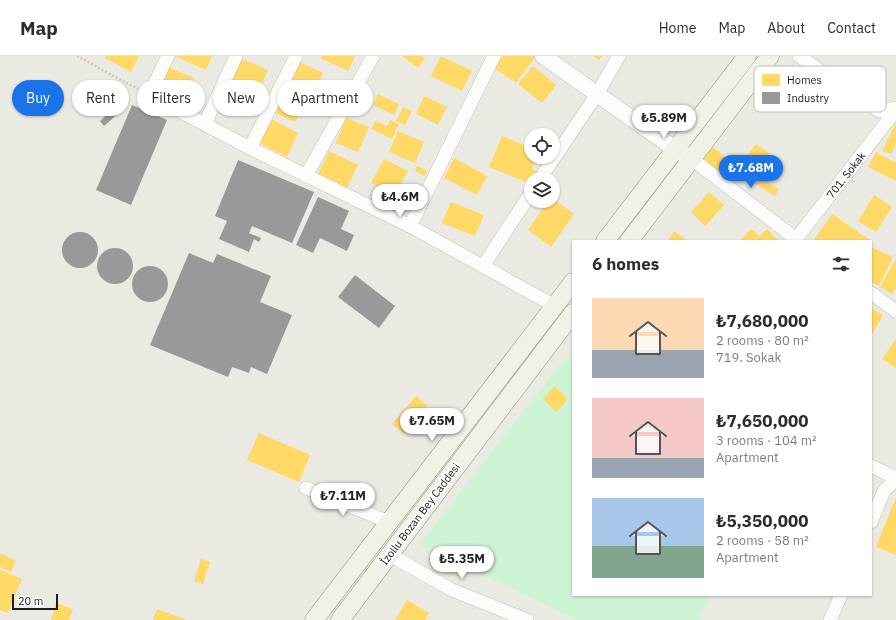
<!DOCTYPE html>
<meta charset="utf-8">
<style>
:root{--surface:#fff;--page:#f2f2f3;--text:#2b2b33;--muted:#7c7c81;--line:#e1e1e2;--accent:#1a73e8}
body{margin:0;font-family:"IBM Plex Sans",sans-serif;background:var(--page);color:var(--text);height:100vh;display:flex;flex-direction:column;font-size:15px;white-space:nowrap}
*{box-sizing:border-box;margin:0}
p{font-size:13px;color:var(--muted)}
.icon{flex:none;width:22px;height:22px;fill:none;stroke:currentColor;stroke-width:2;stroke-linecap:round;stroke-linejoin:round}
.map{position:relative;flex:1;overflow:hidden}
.sheet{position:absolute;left:572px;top:184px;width:300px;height:356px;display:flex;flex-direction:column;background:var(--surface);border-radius:0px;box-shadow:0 1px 3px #0004}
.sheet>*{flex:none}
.banner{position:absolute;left:12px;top:24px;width:380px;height:36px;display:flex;gap:8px}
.tools{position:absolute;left:524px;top:72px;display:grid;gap:8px}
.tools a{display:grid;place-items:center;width:36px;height:36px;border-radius:50%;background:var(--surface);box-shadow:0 1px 3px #0004;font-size:20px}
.scale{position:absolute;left:12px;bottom:10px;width:46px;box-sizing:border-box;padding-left:4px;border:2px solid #1b1b1b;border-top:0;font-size:11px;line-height:14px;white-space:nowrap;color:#1b1b1b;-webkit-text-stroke:3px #fff;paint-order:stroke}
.price{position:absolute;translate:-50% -34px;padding:0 9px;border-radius:14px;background:#fff;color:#222;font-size:13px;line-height:26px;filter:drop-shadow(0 1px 2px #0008)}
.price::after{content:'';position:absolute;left:50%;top:24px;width:12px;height:9px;margin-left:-6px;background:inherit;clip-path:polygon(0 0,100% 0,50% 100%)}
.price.current{background:var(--accent);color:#fff}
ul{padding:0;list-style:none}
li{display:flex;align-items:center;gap:12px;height:100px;padding:0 20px}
li span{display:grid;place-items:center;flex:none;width:112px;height:80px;border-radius:0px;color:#555}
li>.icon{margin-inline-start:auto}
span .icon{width:48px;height:48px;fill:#fffc;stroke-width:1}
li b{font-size:17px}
h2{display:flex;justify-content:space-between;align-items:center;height:48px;padding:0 20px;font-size:17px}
.tag{padding:0 14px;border-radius:18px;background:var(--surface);box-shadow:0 1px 3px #0004;font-size:14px;line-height:36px}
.tag.current{background:var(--accent);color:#fff}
header{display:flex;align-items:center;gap:24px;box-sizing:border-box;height:56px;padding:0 20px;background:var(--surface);border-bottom:1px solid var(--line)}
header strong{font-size:19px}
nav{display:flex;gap:22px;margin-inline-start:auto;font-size:14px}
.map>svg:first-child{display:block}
</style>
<header>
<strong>Map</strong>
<nav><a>Home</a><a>Map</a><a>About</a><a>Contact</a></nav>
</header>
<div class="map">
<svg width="896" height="564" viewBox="0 0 896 564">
<rect width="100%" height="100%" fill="#eae9e2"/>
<polygon fill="#cdf4d5" points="564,303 573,303 573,539 710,539 700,564 576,564 420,488"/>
<g fill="#ffd966">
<polygon points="106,0 139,0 131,16 105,2"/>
<polygon points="174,0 212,0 206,14"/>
<polygon points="321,0 355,0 348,15 320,2"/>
<polygon points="402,0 421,0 425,2 418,12"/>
<polygon points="441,0 472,15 462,35 431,20"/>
<polygon points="503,0 536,0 516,27 494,12"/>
<polygon points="593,0 602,0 599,4"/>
<polygon points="240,2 268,14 257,39 229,27"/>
<polygon points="299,6 323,17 314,38 290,27"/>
<polygon points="533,10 556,29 542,47 518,28"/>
<polygon points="168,11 194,22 183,47 157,36"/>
<polygon points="285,33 306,43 295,66 273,56"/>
<polygon points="378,38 399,48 394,59 373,49"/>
<polygon points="424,40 447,51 438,69 416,58"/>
<polygon points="403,51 412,55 405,69 396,65"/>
<polygon points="346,62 369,71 358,96 336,87"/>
<polygon points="271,63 298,77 287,101 259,87"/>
<polygon points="390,64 399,68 392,83 371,73 375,65 387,70"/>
<polygon points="896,67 896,88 891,98 882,95"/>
<polygon points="398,75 424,86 415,107 389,96"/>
<polygon points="502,80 531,92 531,101 537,101 532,113 538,116 535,123 531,123 531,128 489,111"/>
<polygon points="756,88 769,97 754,118 741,108"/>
<polygon points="711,89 728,104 718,117 700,102"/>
<polygon points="329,95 358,109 347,132 318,118"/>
<polygon points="876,96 896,107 896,125 868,111"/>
<polygon points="454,102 487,120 477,139 444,122"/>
<polygon points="384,103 408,115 395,139 371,127"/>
<polygon points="417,110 427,115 425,120 415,115"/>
<polygon points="758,120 779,133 775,140 754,127"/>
<polygon points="709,136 724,149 705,170 691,156"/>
<polygon points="874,139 892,151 876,176 858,165"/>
<polygon points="553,143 574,158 551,191 528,174 548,145 553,145"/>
<polygon points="451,146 484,159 475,180 442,167"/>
<polygon points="832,158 870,184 870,185 813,185"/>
<polygon points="751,173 760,180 767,173 779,185 739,185"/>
<polygon points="674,175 688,185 668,185"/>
<polygon points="871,191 893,201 879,230 871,226"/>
<polygon points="895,204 896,204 896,230 892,238 880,231"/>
<polygon points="871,252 883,259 871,280"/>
<polygon points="896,283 896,312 882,303"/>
<polygon points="555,330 568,343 556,356 543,343"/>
<polygon points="416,340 427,350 404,378 392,368"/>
<polygon points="259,377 310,399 299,426 247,404"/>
<polygon points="896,441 896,499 876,491"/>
<polygon points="0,497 16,505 11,516 0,511"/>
<polygon points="201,503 210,506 203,528 194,525"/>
<polygon points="0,514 22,523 8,557 0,554"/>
<polygon points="407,544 429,557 425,564 395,564"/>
<polygon points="56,547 73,553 69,564 51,564"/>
<polygon points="157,553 188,564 153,564"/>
</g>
<g fill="#999">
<polygon points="132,49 167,64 131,149 96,134"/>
<polygon points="114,52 119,57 104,70 100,65"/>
<polygon points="238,104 314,136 292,187 252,170 249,177 261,182 259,186 254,183 249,196 219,183 227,165 215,160"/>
<polygon points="318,141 349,155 341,173 354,179 347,195 320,182 313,197 296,189"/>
<circle cx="80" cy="194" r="18"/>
<circle cx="115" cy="210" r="18"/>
<polygon points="189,197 213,207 217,198 271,220 260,246 292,259 267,318 251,311 249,317 232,311 228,321 150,289"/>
<circle cx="150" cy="228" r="18"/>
<polygon points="355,219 395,250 379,272 338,241"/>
</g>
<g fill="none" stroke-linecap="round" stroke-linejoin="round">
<g stroke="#c2c2bf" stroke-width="14">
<g id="minor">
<polyline points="168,0 149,39 250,92 410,170"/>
<polyline points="494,0 410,170 555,250"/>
<polyline points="799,0 879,55 896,52"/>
<polyline points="205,68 236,0"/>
<polyline points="250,92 296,0"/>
<polyline points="692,103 796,183 896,54"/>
<polyline points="306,120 373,0"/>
<polyline points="540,123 597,38 619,0"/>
<polyline points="483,210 531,137"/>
<polyline points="871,237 896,255"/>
<polyline points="871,410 896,422"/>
<polyline points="306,432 389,466"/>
<polyline points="871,466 884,435 896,423"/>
<polyline points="390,499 452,534 527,564"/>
<polyline points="830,564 841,539"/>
</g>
</g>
<g stroke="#c2c2bf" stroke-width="17">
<polyline id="tertiary" points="543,0 675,93 692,103"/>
</g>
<g stroke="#8d947a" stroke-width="19">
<g id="secondary">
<polyline points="605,185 747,0"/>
<polyline points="629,185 770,0"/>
<polyline points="314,564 573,226"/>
<polyline points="340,564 573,257"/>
</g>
</g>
<polyline stroke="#d2c6c1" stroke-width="2.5" stroke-dasharray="2 2" stroke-linecap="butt" points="77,0 138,33"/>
<use href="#minor" stroke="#fcfcfb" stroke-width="13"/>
<use href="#tertiary" stroke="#fcfcfb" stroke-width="16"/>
<use href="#secondary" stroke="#f0f2e8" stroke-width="18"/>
</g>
<g text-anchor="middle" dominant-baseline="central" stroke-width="4" stroke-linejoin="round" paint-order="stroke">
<g font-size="11" fill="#1b1b1b" stroke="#fff">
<text transform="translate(846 119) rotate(-52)">701. Sokak</text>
<text transform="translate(420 458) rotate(-53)">İzollu Bozan Bey Caddesi</text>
</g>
</g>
<rect x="754" y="10" width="132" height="46" rx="6" fill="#fff" stroke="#bbb" stroke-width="1"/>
<rect x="762" y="18" width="18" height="12" fill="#ffd966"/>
<rect x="762" y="36" width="18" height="12" fill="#999"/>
<g font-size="11" fill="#1b1b1b">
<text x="787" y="28">Homes</text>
<text x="787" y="46">Industry</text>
</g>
</svg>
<div class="tools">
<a><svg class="icon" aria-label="locate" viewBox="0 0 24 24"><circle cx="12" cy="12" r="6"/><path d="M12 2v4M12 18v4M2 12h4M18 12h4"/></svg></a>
<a><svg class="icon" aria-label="layers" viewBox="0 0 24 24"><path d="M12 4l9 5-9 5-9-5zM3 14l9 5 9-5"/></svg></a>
</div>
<div class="scale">20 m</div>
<b class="price" style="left:664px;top:83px">₺5.89M</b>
<b class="price current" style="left:751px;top:133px">₺7.68M</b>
<b class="price" style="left:400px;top:162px">₺4.6M</b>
<b class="price" style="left:432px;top:386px">₺7.65M</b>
<b class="price" style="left:343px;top:461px">₺7.11M</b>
<b class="price" style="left:462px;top:524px">₺5.35M</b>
<div class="banner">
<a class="tag current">Buy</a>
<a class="tag">Rent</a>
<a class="tag">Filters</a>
<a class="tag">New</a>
<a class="tag">Apartment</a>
</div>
<section class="sheet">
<h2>6 homes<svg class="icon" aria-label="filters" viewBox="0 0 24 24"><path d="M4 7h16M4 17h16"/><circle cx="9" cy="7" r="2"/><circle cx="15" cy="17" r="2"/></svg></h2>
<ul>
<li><span style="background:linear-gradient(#ffd9b3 65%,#9aa5b1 0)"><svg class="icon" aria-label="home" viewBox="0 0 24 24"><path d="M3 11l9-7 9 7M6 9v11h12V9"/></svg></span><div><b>₺7,680,000</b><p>2 rooms · 80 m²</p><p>719. Sokak</p></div></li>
<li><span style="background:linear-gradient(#f6c9c9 75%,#9aa5b1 0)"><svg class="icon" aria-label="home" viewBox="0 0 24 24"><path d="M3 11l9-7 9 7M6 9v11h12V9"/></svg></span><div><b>₺7,650,000</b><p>3 rooms · 104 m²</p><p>Apartment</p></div></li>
<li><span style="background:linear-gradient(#a9c7e8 60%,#7fa58c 0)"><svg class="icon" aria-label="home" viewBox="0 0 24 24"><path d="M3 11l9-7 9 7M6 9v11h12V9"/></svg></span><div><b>₺5,350,000</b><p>2 rooms · 58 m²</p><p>Apartment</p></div></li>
</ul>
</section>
</div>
